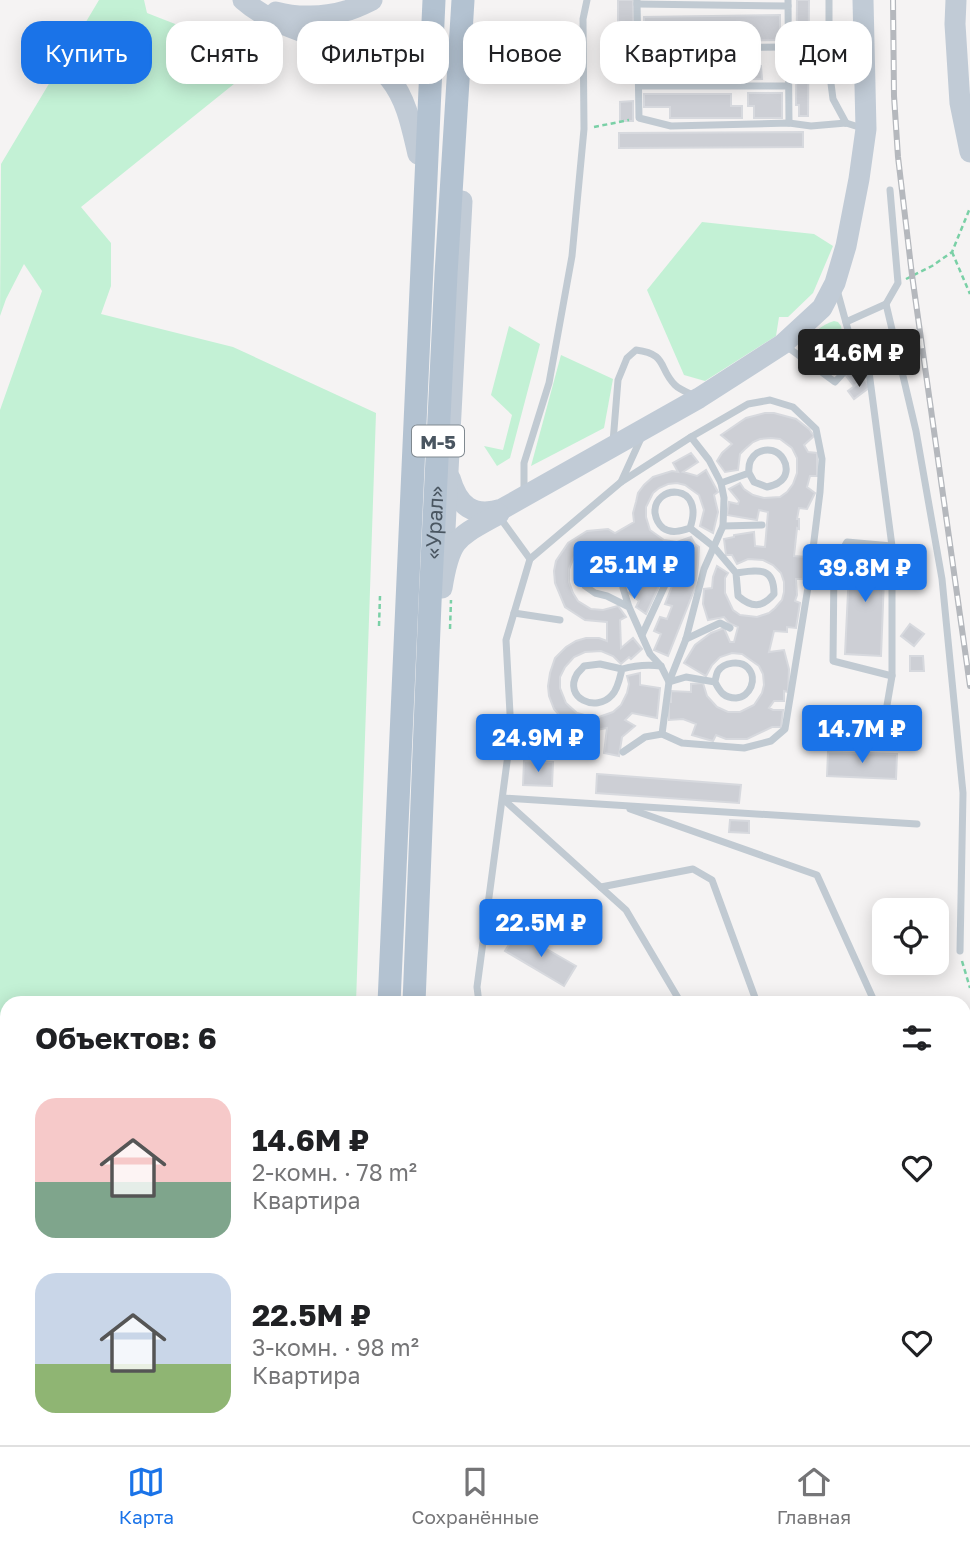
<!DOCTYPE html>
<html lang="ru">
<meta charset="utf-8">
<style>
:root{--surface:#fff;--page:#f6f6f6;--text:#202124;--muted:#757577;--line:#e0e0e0;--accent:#1a73e8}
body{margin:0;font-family:"Golos Text",sans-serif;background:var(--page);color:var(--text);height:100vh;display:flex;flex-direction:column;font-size:26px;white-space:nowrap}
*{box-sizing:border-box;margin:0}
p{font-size:23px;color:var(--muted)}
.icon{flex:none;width:38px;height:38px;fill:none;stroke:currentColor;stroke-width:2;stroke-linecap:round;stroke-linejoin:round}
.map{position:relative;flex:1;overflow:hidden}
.side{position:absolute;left:0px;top:996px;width:971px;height:450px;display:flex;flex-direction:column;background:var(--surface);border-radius:21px 21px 0 0;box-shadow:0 4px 18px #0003}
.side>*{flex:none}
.banner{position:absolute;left:21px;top:21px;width:929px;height:63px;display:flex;gap:14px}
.tools{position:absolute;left:872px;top:898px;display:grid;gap:14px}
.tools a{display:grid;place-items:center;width:77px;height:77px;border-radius:14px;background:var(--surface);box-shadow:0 4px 18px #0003;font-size:35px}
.price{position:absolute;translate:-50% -60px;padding:0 16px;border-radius:7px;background:var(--accent);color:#fff;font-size:23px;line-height:46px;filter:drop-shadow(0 2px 4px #0008)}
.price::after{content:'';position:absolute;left:50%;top:42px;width:21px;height:16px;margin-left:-10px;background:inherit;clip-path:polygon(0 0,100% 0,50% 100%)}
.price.active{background:#222;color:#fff}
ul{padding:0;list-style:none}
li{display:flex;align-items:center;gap:21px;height:175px;padding:0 35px}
li span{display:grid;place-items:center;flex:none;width:196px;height:140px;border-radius:21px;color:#555}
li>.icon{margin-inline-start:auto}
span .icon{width:84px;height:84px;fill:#fffc;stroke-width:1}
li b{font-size:30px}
h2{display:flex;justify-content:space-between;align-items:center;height:84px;padding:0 35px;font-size:30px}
.chip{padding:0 24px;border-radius:21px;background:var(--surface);box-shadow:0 4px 18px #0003;font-size:24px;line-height:63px}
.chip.active{background:var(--accent);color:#fff}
.menu{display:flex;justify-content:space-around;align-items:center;height:98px;border-top:2px solid var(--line);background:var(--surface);font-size:19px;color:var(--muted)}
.menu a{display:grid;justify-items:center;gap:4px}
.menu .active{color:var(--accent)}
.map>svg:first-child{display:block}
</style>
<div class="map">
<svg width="970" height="1445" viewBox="0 0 970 1445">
<rect width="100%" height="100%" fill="#f5f3f3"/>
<g fill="#c3f1d5">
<polygon points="99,0 144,0 147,13 265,59 81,207 111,243 111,286 101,314 233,347 376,413 356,1003 7,1003 7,1341 0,1337 0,410 42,291 24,264 6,299 0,316 1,164"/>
<polygon points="702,222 814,234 833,246 813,293 788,317 779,317 776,336 705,381 684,375 647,290"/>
<path d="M834,321L838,322L841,326L842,333L839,339L823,351L812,350L806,345C810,334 823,324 834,321Z"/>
<polygon points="509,326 540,344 510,458 497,466 484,446 503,450 512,415 491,395"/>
<polygon points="561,355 613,379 604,428 531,466"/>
<polygon points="0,1351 7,1354 7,1438 169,1438 181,1445 0,1445"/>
<polygon points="198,1439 340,1439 340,1445 211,1445"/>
</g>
<g fill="#cdcfd5" stroke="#d7d9de" stroke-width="2">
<polygon points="618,0 633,0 634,53 618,53"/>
<polygon points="797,0 809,0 808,116 799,116 799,105 796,105"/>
<polygon points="780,15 780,40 644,42 644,17"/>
<polygon points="721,53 721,66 761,66 762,79 652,80 652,65 682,65 682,54"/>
<polygon points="748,93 782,93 782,118 754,118 754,106 748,106"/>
<polygon points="644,94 731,94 731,106 742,106 742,118 670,118 670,107 644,107"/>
<polygon points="633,101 633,121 620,121 620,102"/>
<polygon points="803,132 803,147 619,148 619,133"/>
<polygon points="846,350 866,377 854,386 833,359"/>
<polygon points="864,379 870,387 854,399 848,391"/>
<polygon points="765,413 774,413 796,419 809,429 814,436 804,445 808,452 817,453 817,476 810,476 807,487 815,493 807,509 799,508 797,519 799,519 799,529 797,528 794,556 806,557 803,579 796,579 797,595 795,601 800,603 796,628 787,627 787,632 774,631 769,652 784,650 789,669 788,692 784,691 784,701 774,701 769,708 773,710 783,710 781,727 772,727 747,739 726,739 716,735 713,741 692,735 696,724 683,719 669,720 669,702 671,702 671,691 691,692 691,684 703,683 707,696 717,707 728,712 740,712 754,705 762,693 764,685 763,674 759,666 742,654 732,653 720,657 712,665 706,676 684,663 695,645 711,633 724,628 730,642 734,642 738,627 729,623 724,617 708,620 703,604 704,589 712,588 713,577 717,566 728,573 725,578 725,593 733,610 740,615 757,617 769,613 775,608 782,600 784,592 784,582 781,573 773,565 763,560 748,559 737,564 732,555 726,555 724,539 734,537 734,535 754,532 755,546 765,547 768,512 759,510 757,520 727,515 729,502 738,504 739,501 729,489 740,483 744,489 753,495 764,498 780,497 787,492 793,484 797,473 797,458 792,448 780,439 771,438 760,439 753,442 745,449 740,454 738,470 725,472 717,461 722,453 732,444 721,435 746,418"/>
<polygon points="691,453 698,462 683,472 697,476 706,470 718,492 714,495 718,512 713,533 700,526 704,510 699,495 685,485 677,483 668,484 659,488 653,493 646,507 646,517 650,530 664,540 677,542 691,537 695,544 699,547 698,565 695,588 668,656 654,650 661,634 654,631 660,617 667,619 672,606 665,604 674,581 681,583 683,568 670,566 670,562 667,561 661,570 653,576 661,582 646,614 636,607 639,601 629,593 634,583 634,569 632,559 614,544 591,544 580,550 574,557 569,569 569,582 573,593 578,601 591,609 603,610 618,606 626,617 620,620 621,648 633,638 642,649 631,659 629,657 621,664 613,656 601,651 585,652 574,657 565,667 560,677 560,688 566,703 577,713 596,718 613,712 621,705 627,693 629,684 627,676 640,673 640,685 660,688 657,718 632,713 625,720 635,726 622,737 619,756 604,753 607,728 596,730 580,730 565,722 554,709 549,696 548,686 550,673 555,658 566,647 576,641 586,638 599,638 607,641 607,622 585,620 565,607 555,583 554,571 556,561 568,543 587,531 608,529 615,533 634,522 633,513 636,502 638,493 644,485 653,477 672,471 678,472 673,463"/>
<polygon points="850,551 885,553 881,656 845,654"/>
<polygon points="910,624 924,634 914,646 901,636"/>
<polygon points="910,656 923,656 924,671 910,671"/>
<polygon points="828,752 897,754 896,779 827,776"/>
<polygon points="524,761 553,762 552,786 523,785"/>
<polygon points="597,774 741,785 739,803 596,793"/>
<polygon points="730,820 749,821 749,833 729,832"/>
<polygon points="517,932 576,966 564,986 505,951"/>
<polygon points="964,1077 970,1080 970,1108 964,1105"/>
<polygon points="964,1374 970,1378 970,1406 964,1401"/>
<polygon points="472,1438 496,1438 495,1445 472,1445"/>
<polygon points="880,1438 943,1438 944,1439 940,1445 890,1445"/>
</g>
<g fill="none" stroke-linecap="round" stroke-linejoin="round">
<g stroke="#7ad0a6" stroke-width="2.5" stroke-dasharray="5 3.5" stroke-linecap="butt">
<polyline points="594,127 629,120"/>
<polyline points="952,252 970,294"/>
<polyline points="906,279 932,266 952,252 970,208"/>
<polyline points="379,626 380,596"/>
<polyline points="450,629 451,600"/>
<polyline points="962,961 970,988"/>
</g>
<g stroke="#c1cad2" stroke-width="7">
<polyline points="637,0 639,118 671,126 789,123 811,126 846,123 862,128"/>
<polyline points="788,0 789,123"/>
<polyline points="829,0 829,68 833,99 846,123"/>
<polyline points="637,4 788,6"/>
<polyline points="639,49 788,47"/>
<polyline points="639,86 788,86"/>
<polyline points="886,304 898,283 890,190"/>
<polyline points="846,322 886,304 916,431 942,579 963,793 960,951"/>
<polyline points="786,346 835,382 856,359 837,290"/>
<polyline points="856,359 869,372 892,546 892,676 880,746"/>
<path d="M613,442L618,380L627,358L636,350C668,354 658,368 675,385C680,390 689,393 695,396"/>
<polyline points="621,482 691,437 748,404 770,400 793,407 816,429 822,459 820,492 809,581 785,729 771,741 744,748 682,743 662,734 645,737 623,752"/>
<path d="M721,483L749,473C748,464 750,458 757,453C780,440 797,472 778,483C775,485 771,486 767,487L754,482L749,473"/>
<polyline points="524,493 524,463 549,383 572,256 584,129 583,19 587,0"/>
<polyline points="723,526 762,525"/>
<path d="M690,528C681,531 671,534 663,528C658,524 656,519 655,513C653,484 706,482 690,528L714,547L736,573L738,596C752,608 762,608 774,594C774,566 758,570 736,573"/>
<polyline points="892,546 847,542 834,565 833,661 892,676"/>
<polyline points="530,559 621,482 642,436"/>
<path d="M629,607L607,596L595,593L585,586L580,576L582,563L591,554L606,553L616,559L622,575L623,588L629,607L650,654L661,666L669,682L686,677L715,682C720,692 724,698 736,698C750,697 758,679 748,668C741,660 724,662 718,671C717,672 715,681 715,682"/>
<polyline points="514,613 560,620"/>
<polyline points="642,635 670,574"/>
<polyline points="686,639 720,623 730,628"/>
<path d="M622,669L600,664L584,666C582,669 579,671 577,674C563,698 596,713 612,695C618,689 620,677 622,669C636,665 647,664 661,666"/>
<polyline points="511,732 546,747 595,748"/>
<polyline points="662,734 669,682 686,639 704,569 723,526 724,498 721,483 709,460 691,437"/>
<polyline points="503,798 917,824"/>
<polyline points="503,799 626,910 681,1003"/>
<polyline points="630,809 817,875 875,1003"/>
<polyline points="601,887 693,869 712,880 757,1003"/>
<polyline points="479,1003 477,987 511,732 506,640 530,559 498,515"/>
<polyline points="964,1240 970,1223"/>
<polyline points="964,1243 970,1250"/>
<polyline points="964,1293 970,1289"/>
<polyline points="964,1338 970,1343"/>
<polyline points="453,1445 453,1438"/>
<polyline points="521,1445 522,1438"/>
<polyline points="757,1445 762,1438"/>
<polyline points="852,1445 855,1438"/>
</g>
<g stroke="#c1cad2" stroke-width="14">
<polyline points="0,1346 7,1350"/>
<polyline points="189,1438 202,1445"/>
</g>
<g stroke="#c1cbd6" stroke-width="21">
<path d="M243,0C260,15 279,23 300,31C330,43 369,52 390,79C407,100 412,129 418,154"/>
<polyline points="956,0 955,24 960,103 970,152"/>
<path d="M276,12C297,18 324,17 345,11C354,9 364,4 372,0"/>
<path d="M450,478C458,506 473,518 502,509L699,398L783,344L822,308L835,283L846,246L859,179L866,129L863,0"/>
<polyline points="443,568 462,201"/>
<path d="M442,588C450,538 456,538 499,514"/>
</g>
<g stroke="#b3c2d1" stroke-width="23">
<polyline points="389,1003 434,0"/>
<path id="s1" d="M414,1003L430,603L446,274L463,0"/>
<polyline points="369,1445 370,1438"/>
<polyline points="394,1445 395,1438"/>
</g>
<g stroke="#b5b8bd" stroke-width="6">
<polyline id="rail" points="893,0 894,96 898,157 912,275 970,686"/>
</g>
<use href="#rail" stroke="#fff" stroke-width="3.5" stroke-dasharray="10" stroke-linecap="butt"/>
</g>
<g text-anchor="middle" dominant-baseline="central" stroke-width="5" stroke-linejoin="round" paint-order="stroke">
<rect fill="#fff" stroke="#808990" stroke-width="2" x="412" y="425.5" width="52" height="31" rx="5"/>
<g font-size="19" font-weight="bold" fill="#4a5661">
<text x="438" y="441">М-5</text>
</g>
<g font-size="21" fill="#4a5661" stroke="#fff">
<text stroke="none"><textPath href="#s1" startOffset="481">«Урал»</textPath></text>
</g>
</g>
</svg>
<div class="tools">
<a><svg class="icon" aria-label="locate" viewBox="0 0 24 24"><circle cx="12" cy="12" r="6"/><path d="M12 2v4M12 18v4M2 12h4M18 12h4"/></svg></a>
</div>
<b class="price active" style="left:859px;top:389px">14.6M ₽</b>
<b class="price" style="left:634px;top:601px">25.1M ₽</b>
<b class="price" style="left:865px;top:604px">39.8M ₽</b>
<b class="price" style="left:862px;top:765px">14.7M ₽</b>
<b class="price" style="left:538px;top:774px">24.9M ₽</b>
<b class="price" style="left:541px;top:959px">22.5M ₽</b>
<div class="banner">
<a class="chip active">Купить</a>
<a class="chip">Снять</a>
<a class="chip">Фильтры</a>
<a class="chip">Новое</a>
<a class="chip">Квартира</a>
<a class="chip">Дом</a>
</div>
<section class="side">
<h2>Объектов: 6<svg class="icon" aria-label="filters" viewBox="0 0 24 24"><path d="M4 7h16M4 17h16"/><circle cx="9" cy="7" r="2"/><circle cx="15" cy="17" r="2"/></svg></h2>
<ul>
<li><span style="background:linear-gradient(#f6c9c9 60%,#7fa58c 0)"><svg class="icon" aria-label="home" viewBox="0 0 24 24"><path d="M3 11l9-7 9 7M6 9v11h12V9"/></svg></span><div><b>14.6M ₽</b><p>2-комн. · 78 m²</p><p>Квартира</p></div><svg class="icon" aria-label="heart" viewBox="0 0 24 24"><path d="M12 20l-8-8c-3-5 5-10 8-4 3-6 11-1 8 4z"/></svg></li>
<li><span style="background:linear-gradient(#c9d6e8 65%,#8fb573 0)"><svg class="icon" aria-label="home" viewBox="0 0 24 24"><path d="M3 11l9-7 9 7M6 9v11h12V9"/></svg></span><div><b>22.5M ₽</b><p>3-комн. · 98 m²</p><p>Квартира</p></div><svg class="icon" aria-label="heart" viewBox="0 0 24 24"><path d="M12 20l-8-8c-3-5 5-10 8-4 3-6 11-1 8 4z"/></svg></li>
</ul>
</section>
</div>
<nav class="menu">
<a class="active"><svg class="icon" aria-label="map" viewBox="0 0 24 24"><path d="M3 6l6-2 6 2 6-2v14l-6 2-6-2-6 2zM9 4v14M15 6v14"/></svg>Карта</a>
<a><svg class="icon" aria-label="saved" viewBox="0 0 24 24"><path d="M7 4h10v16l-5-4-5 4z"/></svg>Сохранённые</a>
<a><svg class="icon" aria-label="home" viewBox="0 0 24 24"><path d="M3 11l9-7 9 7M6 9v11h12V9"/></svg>Главная</a>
</nav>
